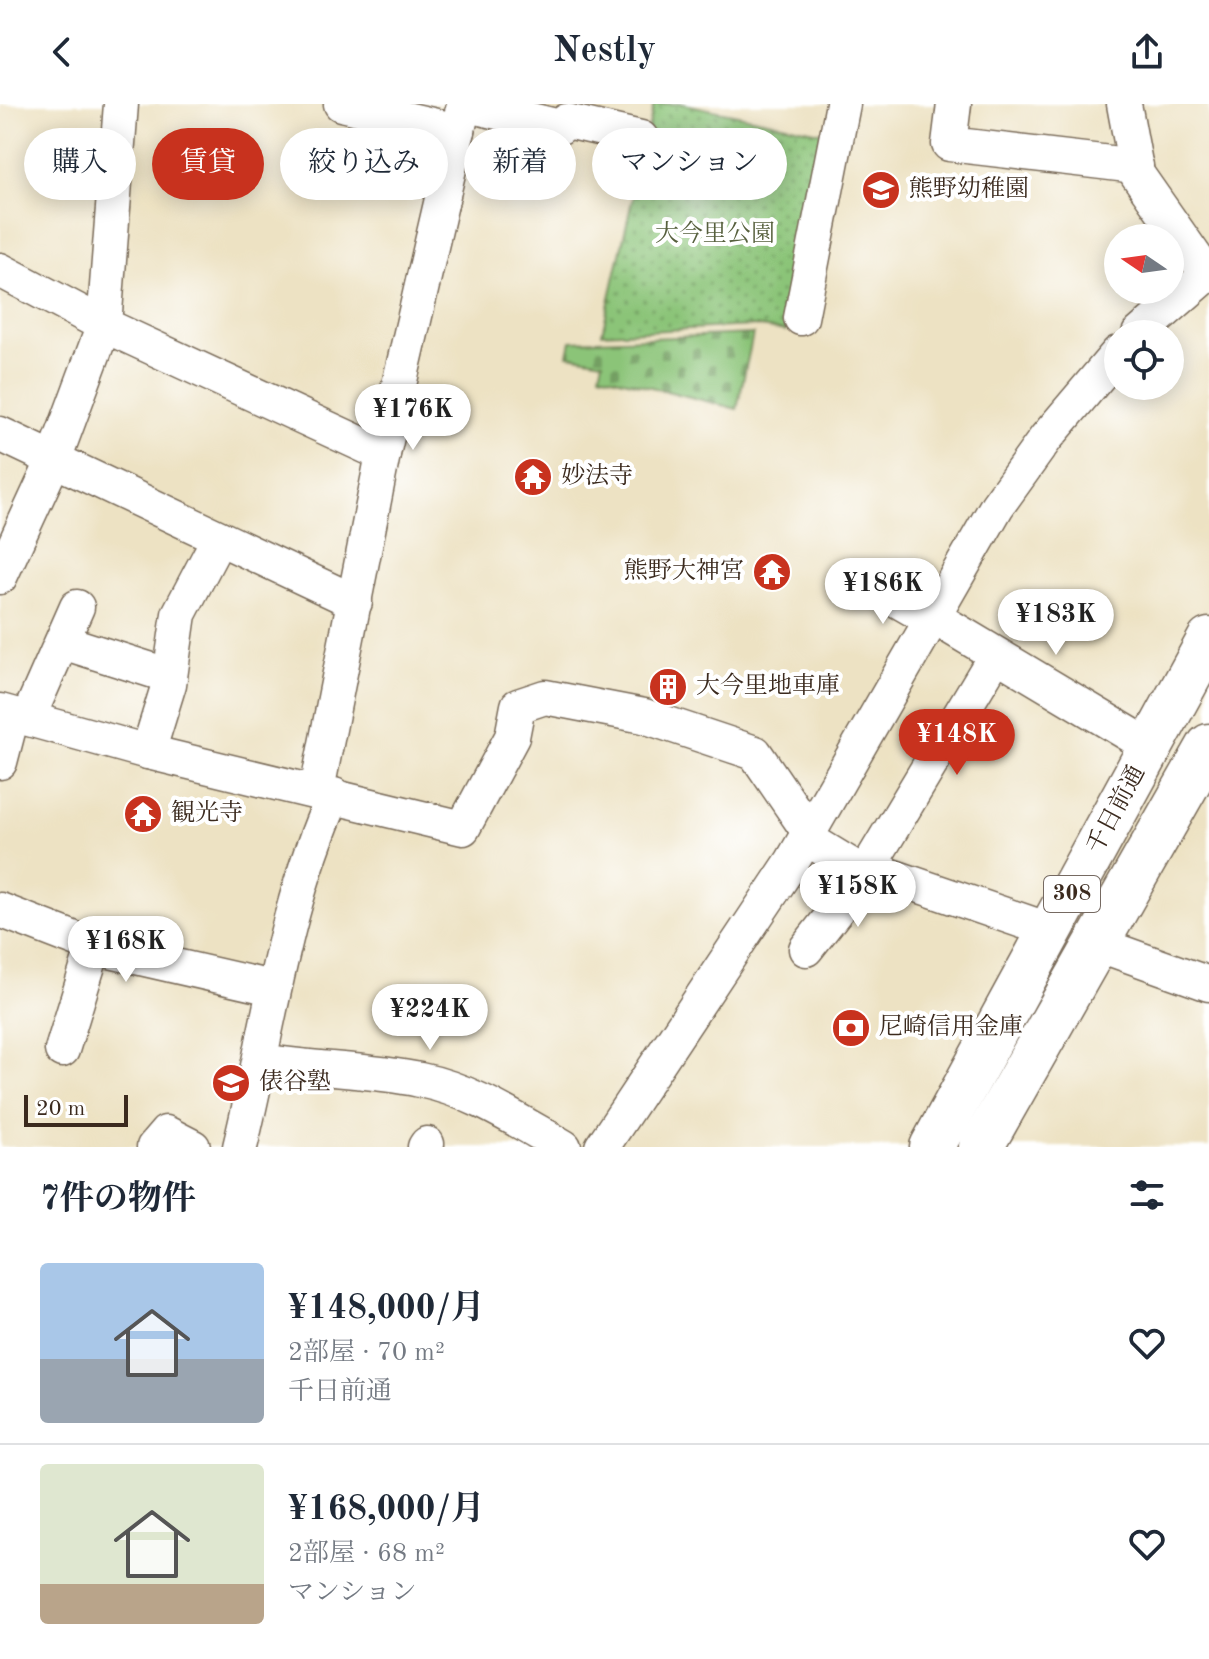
<!DOCTYPE html>
<html lang="ja">
<meta charset="utf-8">
<style>
:root{--surface:#fff;--page:#f2f2f3;--text:#1f2937;--muted:#747a83;--line:#e0e1e3;--accent:#c8321e}
body{margin:0;font-family:"Old Standard TT","Noto Serif JP",serif;background:var(--page);color:var(--text);height:100vh;display:flex;flex-direction:column;font-size:30px;white-space:nowrap}
*{box-sizing:border-box;margin:0}
p{font-size:26px;color:var(--muted)}
.icon{flex:none;width:44px;height:44px;fill:none;stroke:currentColor;stroke-width:2;stroke-linecap:round;stroke-linejoin:round}
.map{position:relative;height:1043px;overflow:hidden}
.drawer{display:flex;flex-direction:column;background:var(--surface);flex:1}
.drawer>*{flex:none}
.top-card{position:absolute;left:24px;top:24px;width:800px;height:72px;display:flex;gap:16px}
.needle{width:52px;rotate:283deg}
.buttons{position:absolute;left:1104px;top:120px;display:grid;gap:16px}
.buttons a{display:grid;place-items:center;width:80px;height:80px;border-radius:50%;background:var(--surface);box-shadow:0 4px 20px #0003;font-size:40px}
.scale{position:absolute;left:24px;bottom:20px;width:104px;box-sizing:border-box;padding-left:8px;border:4px solid #3b2a1e;border-top:0;font-size:22px;line-height:28px;white-space:nowrap;color:#3b2a1e;-webkit-text-stroke:6px #fff;paint-order:stroke}
.price{position:absolute;translate:-50% -68px;padding:0 18px;border-radius:28px;background:#fff;color:#222;font-size:26px;line-height:52px;filter:drop-shadow(0 2px 4px #0008)}
.price::after{content:'';position:absolute;left:50%;top:48px;width:24px;height:18px;margin-left:-12px;background:inherit;clip-path:polygon(0 0,100% 0,50% 100%)}
.price.current{background:var(--accent);color:#fff}
ul{padding:0;list-style:none}
li{display:flex;align-items:center;gap:24px;height:200px;padding:0 40px}
li+li{border-top:2px solid var(--line)}
li span{display:grid;place-items:center;flex:none;width:224px;height:160px;border-radius:8px;color:#555}
li>.icon{margin-inline-start:auto}
span .icon{width:96px;height:96px;fill:#fffc;stroke-width:1}
li b{font-size:34px}
h2{display:flex;justify-content:space-between;align-items:center;height:96px;padding:0 40px;font-size:34px}
.chip{padding:0 28px;border-radius:36px;background:var(--surface);box-shadow:0 4px 20px #0003;font-size:28px;line-height:72px}
.chip.current{background:var(--accent);color:#fff}
header{display:flex;justify-content:space-between;align-items:center;height:104px;padding:0 40px;background:var(--surface);font-size:36px;font-weight:700}
.map>svg:first-child{display:block}
</style>
<header><svg class="icon" aria-label="back" viewBox="0 0 24 24"><path d="M15 5l-7 7 7 7"/></svg>Nestly<svg class="icon" aria-label="share" viewBox="0 0 24 24"><path d="M12 15V3M7 8l5-5 5 5M5 13v7h14v-7"/></svg></header>
<div class="map">
<svg width="1209" height="1043" viewBox="0 0 1209 1043">
<defs>
<pattern id="cemetery-stones" width="16" height="16" patternUnits="userSpaceOnUse" patternTransform="scale(2)"><rect width="16" height="16" fill="#8bc478"/><path d="M2 7V4a2 2 0 0 1 4 0v3zM10 15v-3a2 2 0 0 1 4 0v3z" fill="#739f62"/></pattern>
<pattern id="park-dots" width="8" height="8" patternUnits="userSpaceOnUse" patternTransform="scale(2)"><rect width="8" height="8" fill="#8bc478"/><path d="M2 2h.1M6 6h.1" fill="none" stroke="#739f62" stroke-width="1.8" stroke-linecap="round"/></pattern>
</defs>
<rect width="100%" height="100%" fill="#fff"/>
<filter id="ink" filterUnits="userSpaceOnUse"><feTurbulence type="fractalNoise" baseFrequency=".0125" numOctaves="2"/><feDisplacementMap in="SourceGraphic" scale="16" xChannelSelector="R" yChannelSelector="G"/><feConvolveMatrix kernelMatrix="1 2 1 2 8 2 1 2 1" color-interpolation-filters="sRGB"/></filter>
<filter id="wash" filterUnits="userSpaceOnUse"><feTurbulence type="fractalNoise" baseFrequency=".006" numOctaves="4" result="noise"/><feDisplacementMap in="SourceGraphic" scale="32" xChannelSelector="R" yChannelSelector="G"/><feGaussianBlur stdDeviation="1.8" result="paint"/><feColorMatrix in="noise" values="0 0 0 0 0 0 0 0 0 0 0 0 0 0 0 0 0 1.4 0 .05"/><feComposite in="paint" operator="in"/></filter>
<g filter="url(#wash)">
<rect width="100%" height="100%" fill="#ede2c3"/>
<polygon fill="url(#cemetery-stones)" stroke="#63774b" stroke-width="2" points="753,230 737,305 600,270 603,257 568,251 571,237"/>
<polygon fill="url(#park-dots)" stroke="#63774b" stroke-width="2" points="654,0 684,0 825,29 786,227 754,222 602,229"/>
</g>
<g filter="url(#ink)">
<g fill="none" stroke-linecap="round" stroke-linejoin="round">
<g stroke="#796a58" stroke-width="37">
<g id="minor">
<polyline points="341,0 458,27"/>
<polyline points="954,0 949,40 1136,62"/>
<polyline points="1124,0 1137,70 1207,170"/>
<polyline points="0,166 104,221 383,350"/>
<polyline points="801,214 843,0"/>
<polyline points="1139,230 1209,169"/>
<polyline points="0,330 355,498"/>
<polyline points="0,473 53,358 104,221 121,0"/>
<polyline points="864,477 930,515"/>
<polyline points="932,512 1151,643"/>
<polyline points="63,538 170,572"/>
<polyline points="0,607 148,648 463,724 512,633 518,602 545,593 644,612 755,649 809,728"/>
<polyline points="28,614 77,503"/>
<polyline points="148,648 169,580 179,510 219,434"/>
<polyline points="0,658 12,612"/>
<polyline points="317,686 383,350 464,0 560,23 567,17 641,34"/>
<polyline points="806,734 865,770 868,764 1052,827"/>
<polyline points="868,764 996,551"/>
<polyline points="0,806 101,845 272,884"/>
<polyline points="1097,840 1209,880"/>
<polyline points="806,845 865,770"/>
<polyline points="62,946 94,842"/>
<path d="M262,957C314,966 368,965 420,976C472,986 518,1017 564,1043"/>
<polyline points="154,1043 166,1029 193,1043"/>
<path d="M240,1043C269,925 283,803 334,691"/>
<polyline points="425,1043 427,1040"/>
<polyline points="602,1043 792,758 997,402 1046,334 1118,249"/>
</g>
</g>
<g stroke="#796a58" stroke-width="47">
<g id="highway">
<polyline points="932,1043 1209,536"/>
<polyline points="981,1043 1209,642"/>
</g>
</g>
<use href="#minor" stroke="#fff" stroke-width="34"/>
<use href="#highway" stroke="#fff" stroke-width="44"/>
</g>
</g>
<defs>
<g id="school-disc" transform="scale(2)"><circle r="9.5" fill="#c8321e" stroke="#fff"/><path d="M0-5L7-2L0 1L-7-2ZM-4 1L0 2.5L4 1V4Q0 6-4 4Z" fill="#fff"/></g>
<g id="temple-disc" transform="scale(2)"><circle r="9.5" fill="#c8321e" stroke="#fff"/><path d="M0-6L5-2H3V0L6.5 2.5H4V6H1.5V3h-3V6H-4V2.5H-6.5L-3 0V-2H-5Z" fill="#fff"/></g>
<g id="building-disc" transform="scale(2)"><circle r="9.5" fill="#c8321e" stroke="#fff"/><path d="M-4-6H4V6H1V3H-1V6H-4ZM-2.5-4.3h1.7v1.8h-1.7ZM.8-4.3h1.7v1.8H.8ZM-2.5-1h1.7V.8h-1.7ZM.8-1h1.7V.8H.8Z" fill="#fff"/></g>
<g id="bank-disc" transform="scale(2)"><circle r="9.5" fill="#c8321e" stroke="#fff"/><path d="M-6-4H6V4H-6ZM0-2.3a2.3 2.3 0 1 0 0 4.6a2.3 2.3 0 1 0 0-4.6Z" fill="#fff"/></g>
</defs>
<g fill-rule="evenodd">
<use href="#school-disc" x="881" y="86"/>
<use href="#temple-disc" x="533" y="373"/>
<use href="#temple-disc" x="772" y="468"/>
<use href="#building-disc" x="668" y="583"/>
<use href="#temple-disc" x="143" y="710"/>
<use href="#bank-disc" x="851" y="924"/>
<use href="#school-disc" x="231" y="979"/>
</g>
<g text-anchor="middle" dominant-baseline="central" stroke-width="8" stroke-linejoin="round" paint-order="stroke">
<rect fill="#fff" stroke="#766a62" stroke-width="2" x="1044" y="772" width="56" height="36" rx="6"/>
<g font-size="22" font-weight="bold" fill="#3b2a1e">
<text x="1072" y="790">308</text>
</g>
<g font-size="24" fill="#3b2a1e" stroke="#fff" text-anchor="start">
<text x="909" y="86">熊野幼稚園</text>
<text x="561" y="373">妙法寺</text>
<text x="744" y="468" text-anchor="end">熊野大神宮</text>
<text x="696" y="583">大今里地車庫</text>
<text x="171" y="710">観光寺</text>
<text x="879" y="924">尼崎信用金庫</text>
<text x="259" y="979">俵谷塾</text>
</g>
<g font-size="24" fill="#57603e" stroke="#fff">
<text x="715" y="131">大今里公園</text>
</g>
<g font-size="24" fill="#3b2a1e" stroke="#fff">
<text transform="translate(1117 706) rotate(-62)">千日前通</text>
</g>
</g>
</svg>
<div class="buttons">
<a><svg class="needle" viewBox="-14 -14 28 28"><path d="M0-13l5 13h-10z" fill="#e53935"/><path d="M0 13l5-13h-10z" fill="#747a83"/></svg></a>
<a><svg class="icon" aria-label="locate" viewBox="0 0 24 24"><circle cx="12" cy="12" r="6"/><path d="M12 2v4M12 18v4M2 12h4M18 12h4"/></svg></a>
</div>
<div class="scale">20 m</div>
<b class="price" style="left:413px;top:348px">¥176K</b>
<b class="price" style="left:883px;top:522px">¥186K</b>
<b class="price" style="left:1056px;top:553px">¥183K</b>
<b class="price current" style="left:957px;top:673px">¥148K</b>
<b class="price" style="left:858px;top:825px">¥158K</b>
<b class="price" style="left:126px;top:880px">¥168K</b>
<b class="price" style="left:430px;top:948px">¥224K</b>
<div class="top-card">
<a class="chip">購入</a>
<a class="chip current">賃貸</a>
<a class="chip">絞り込み</a>
<a class="chip">新着</a>
<a class="chip">マンション</a>
</div>
</div>
<section class="drawer">
<h2>7件の物件<svg class="icon" aria-label="filters" viewBox="0 0 24 24"><path d="M4 7h16M4 17h16"/><circle cx="9" cy="7" r="2"/><circle cx="15" cy="17" r="2"/></svg></h2>
<ul>
<li><span style="background:linear-gradient(#a9c7e8 60%,#9aa5b1 0)"><svg class="icon" aria-label="home" viewBox="0 0 24 24"><path d="M3 11l9-7 9 7M6 9v11h12V9"/></svg></span><div><b>¥148,000/月</b><p>2部屋 · 70 m²</p><p>千日前通</p></div><svg class="icon" aria-label="heart" viewBox="0 0 24 24"><path d="M12 20l-8-8c-3-5 5-10 8-4 3-6 11-1 8 4z"/></svg></li>
<li><span style="background:linear-gradient(#dfe7d0 75%,#b9a48a 0)"><svg class="icon" aria-label="home" viewBox="0 0 24 24"><path d="M3 11l9-7 9 7M6 9v11h12V9"/></svg></span><div><b>¥168,000/月</b><p>2部屋 · 68 m²</p><p>マンション</p></div><svg class="icon" aria-label="heart" viewBox="0 0 24 24"><path d="M12 20l-8-8c-3-5 5-10 8-4 3-6 11-1 8 4z"/></svg></li>
</ul>
</section>
